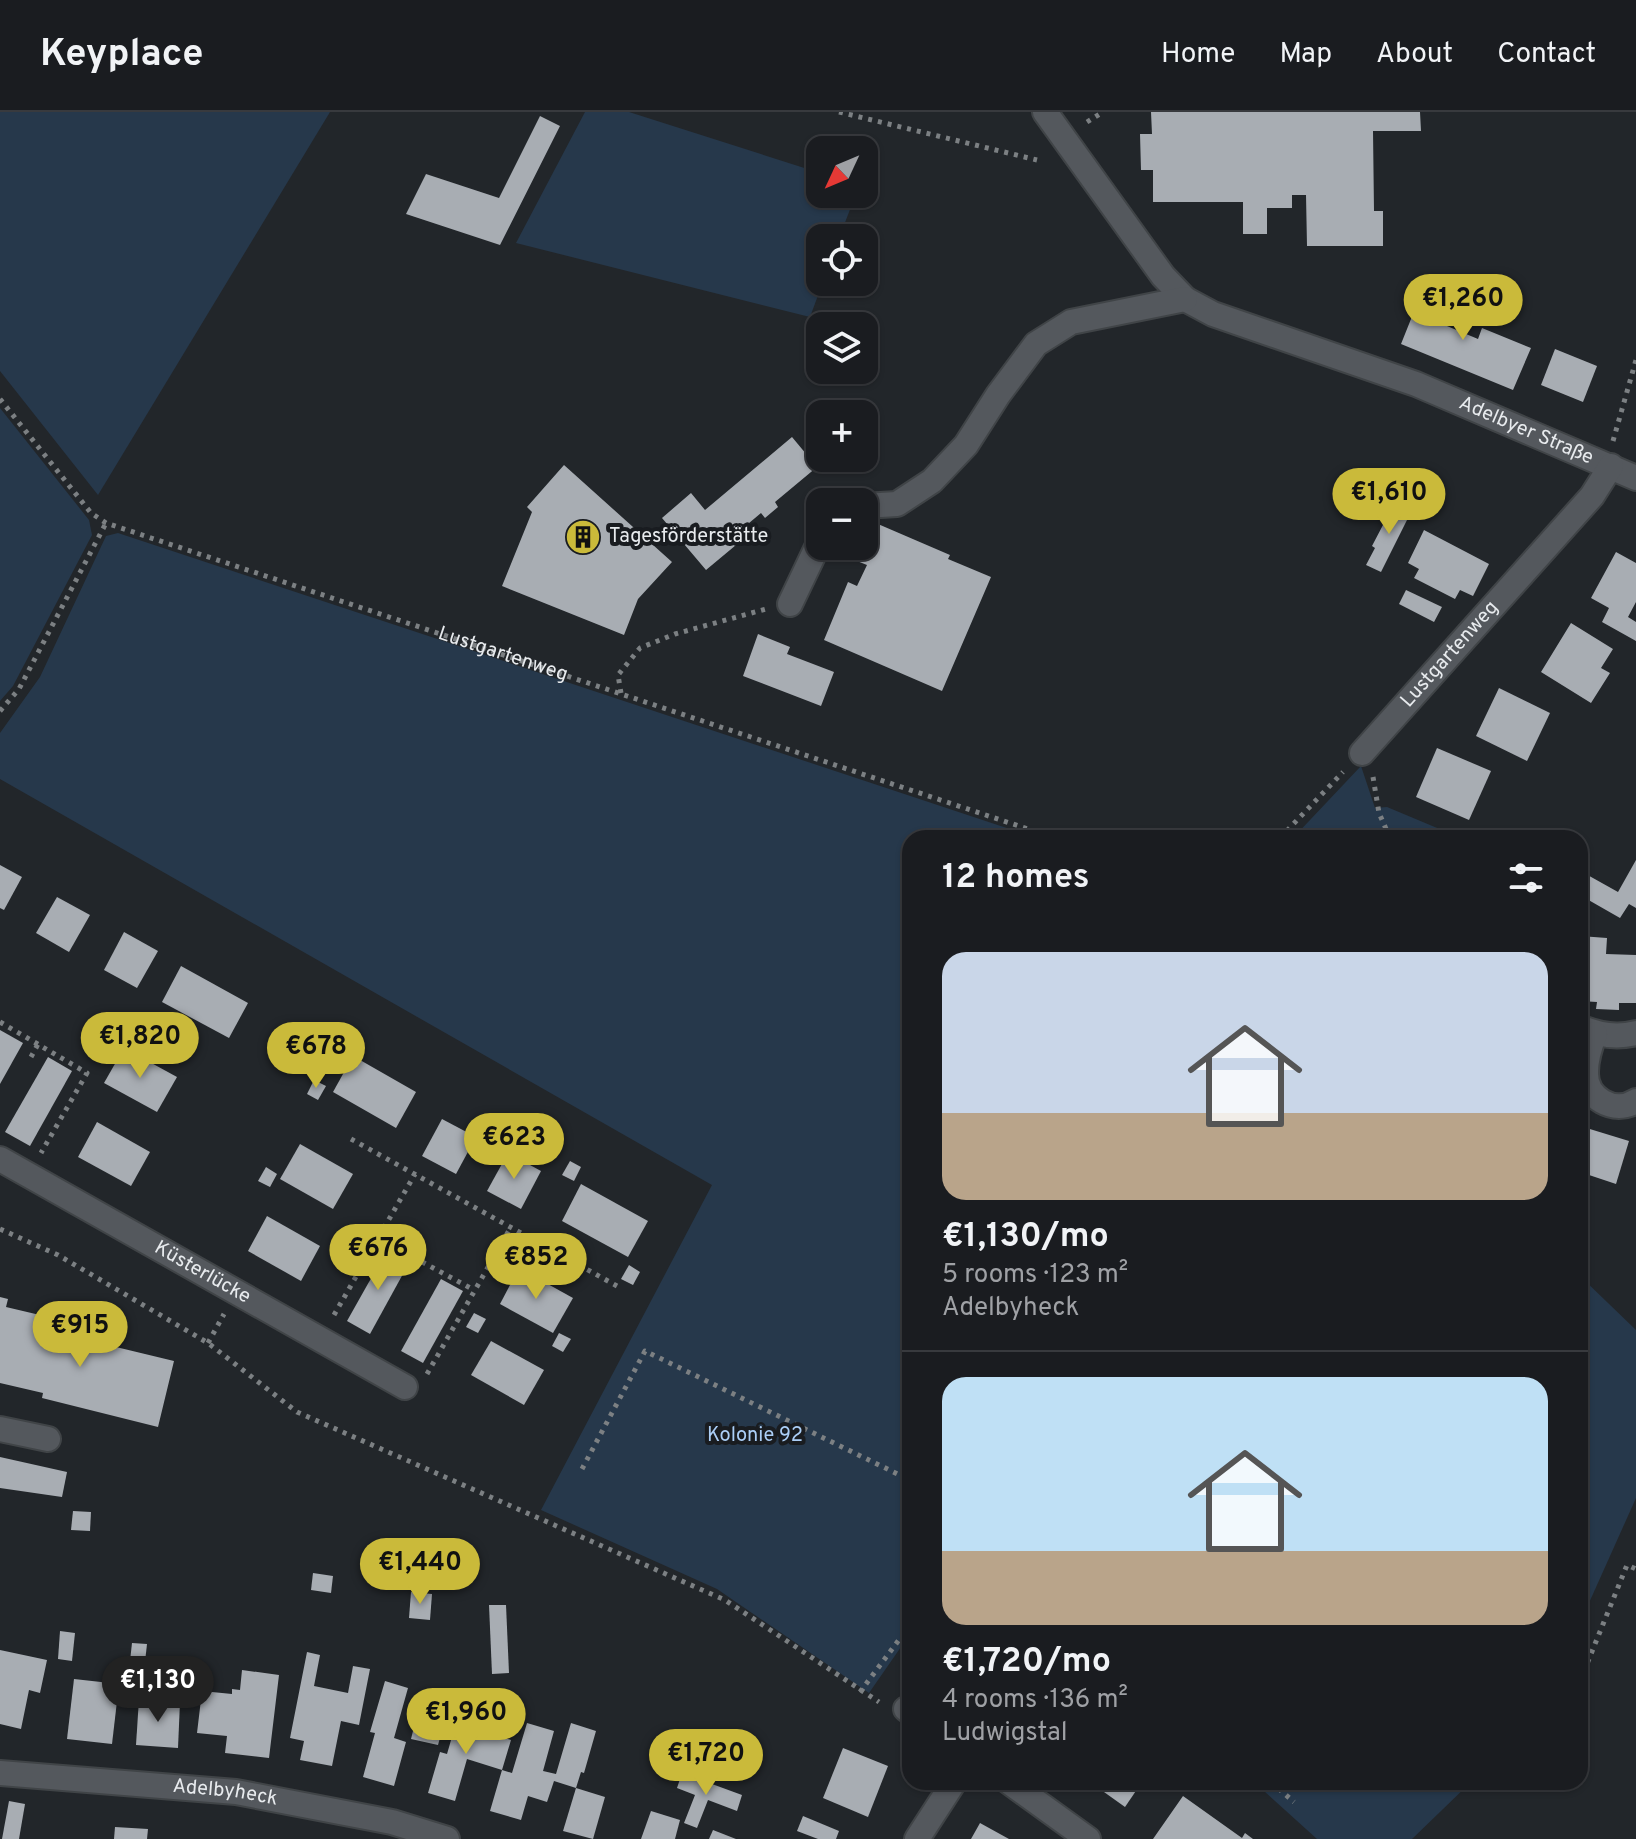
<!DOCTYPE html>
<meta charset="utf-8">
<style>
:root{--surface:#1a1c20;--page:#232529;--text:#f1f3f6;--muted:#9fa1a5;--line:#383a3e;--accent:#caba3a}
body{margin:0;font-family:Overpass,sans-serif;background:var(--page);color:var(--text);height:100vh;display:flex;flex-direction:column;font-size:30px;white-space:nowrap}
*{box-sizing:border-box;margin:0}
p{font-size:26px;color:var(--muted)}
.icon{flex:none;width:44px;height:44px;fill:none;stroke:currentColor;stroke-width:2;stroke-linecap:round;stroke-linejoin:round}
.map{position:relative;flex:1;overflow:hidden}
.drawer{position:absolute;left:902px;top:718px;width:686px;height:960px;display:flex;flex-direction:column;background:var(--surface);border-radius:24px;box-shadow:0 2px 6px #0004,0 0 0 2px var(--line)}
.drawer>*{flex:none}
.needle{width:52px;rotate:226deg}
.controls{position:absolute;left:806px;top:24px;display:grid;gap:16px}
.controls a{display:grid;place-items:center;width:72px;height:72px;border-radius:16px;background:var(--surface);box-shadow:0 2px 6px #0004,0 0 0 2px var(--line);font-size:40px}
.price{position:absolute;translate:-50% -68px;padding:0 18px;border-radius:28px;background:var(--accent);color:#111;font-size:26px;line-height:52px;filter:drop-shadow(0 2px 4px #0008)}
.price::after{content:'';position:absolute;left:50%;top:48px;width:24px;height:18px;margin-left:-12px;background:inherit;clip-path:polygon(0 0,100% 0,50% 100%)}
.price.current{background:#222;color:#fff}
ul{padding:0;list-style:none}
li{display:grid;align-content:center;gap:16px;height:424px;padding:0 40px}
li+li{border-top:2px solid var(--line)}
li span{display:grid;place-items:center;height:248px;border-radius:24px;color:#555}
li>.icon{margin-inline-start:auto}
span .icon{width:144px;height:144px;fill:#fffc;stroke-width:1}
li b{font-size:34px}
h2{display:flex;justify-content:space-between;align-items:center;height:96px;padding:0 40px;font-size:34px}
header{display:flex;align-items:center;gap:48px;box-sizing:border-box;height:112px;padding:0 40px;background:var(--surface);border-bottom:2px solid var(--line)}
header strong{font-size:38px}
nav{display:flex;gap:44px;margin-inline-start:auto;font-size:28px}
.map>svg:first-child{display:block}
</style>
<header>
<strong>Keyplace</strong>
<nav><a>Home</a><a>Map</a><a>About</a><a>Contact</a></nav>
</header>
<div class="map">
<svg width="1636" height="1727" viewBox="0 0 1636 1727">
<rect width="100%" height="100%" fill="#22262a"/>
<g fill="#26384b">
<polygon points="0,0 330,0 98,383 0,259"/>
<polygon points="585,0 629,0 820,61 820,82 856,82 839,126 820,126 820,170 823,170 810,205 516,131"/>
<polygon points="0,296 89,408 92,423 13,574 0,589"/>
<polygon points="118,421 1037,726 910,726 910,1522 869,1581 717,1477 541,1398 712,1073 0,667 0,621 40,565 106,424"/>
<polygon points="1361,654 1375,696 1387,695 1461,726 1293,726"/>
<polygon points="1580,1164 1636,1218 1636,1386 1580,1511"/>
<polygon points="1254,1670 1471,1670 1412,1727 1317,1727"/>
</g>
<g fill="#a8adb3">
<polygon points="1151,0 1420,0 1421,19 1373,19 1374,99 1383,99 1383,134 1307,134 1306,83 1292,83 1292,96 1267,96 1267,122 1243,122 1243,90 1153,90 1153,58 1141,58 1140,22 1152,22"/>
<polygon points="540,4 560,14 500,133 406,102 426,62 499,86"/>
<polygon points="1425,172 1458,186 1447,214 1478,227 1482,216 1531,236 1513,278 1401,232"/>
<polygon points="1555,237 1597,254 1583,290 1541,273"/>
<polygon points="792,325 817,355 775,390 778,395 765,406 761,401 730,427 736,433 706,458 662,406 691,381 705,398"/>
<polygon points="564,353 672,450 638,487 624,523 502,474 532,400 527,395"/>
<polygon points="1395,390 1412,398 1381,460 1366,453 1375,436 1372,434"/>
<polygon points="864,406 950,443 948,447 991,465 942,579 824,528 848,470 857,474 867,453 842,443 846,434 864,434"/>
<polygon points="1424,418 1489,452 1473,484 1460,478 1455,487 1414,466 1419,457 1408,451"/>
<polygon points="1616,440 1636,451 1636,490 1628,505 1636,510 1636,529 1602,510 1609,496 1591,486"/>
<polygon points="1406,478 1442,495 1434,510 1399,492"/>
<polygon points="1571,511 1613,537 1601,556 1610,561 1591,591 1541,560"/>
<polygon points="758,522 790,535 787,542 834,560 821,594 743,564"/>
<polygon points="1499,576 1550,601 1527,649 1476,624"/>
<polygon points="1437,636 1491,659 1469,708 1416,685"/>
<polygon points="1636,748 1636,796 1629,792 1620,806 1585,786 1584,761 1618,780"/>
<polygon points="0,753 22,765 4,798 0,796"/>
<polygon points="57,785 90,803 69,840 36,821"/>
<polygon points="124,820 158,839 137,876 104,858"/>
<polygon points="1580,824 1607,826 1606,842 1636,843 1636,891 1619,891 1619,898 1596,897 1597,890 1580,889"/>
<polygon points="181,854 248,891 229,926 162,890"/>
<polygon points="0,918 23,931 0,972"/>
<polygon points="124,936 177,965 157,1000 104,971"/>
<polygon points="353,944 416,980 396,1016 333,980"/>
<polygon points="48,945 72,959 30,1034 5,1020"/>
<polygon points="314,968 326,974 318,988 307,982"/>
<polygon points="442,1007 476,1025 456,1062 422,1044"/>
<polygon points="97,1010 150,1040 131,1074 78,1045"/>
<polygon points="1580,1014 1629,1029 1616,1072 1580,1060"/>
<polygon points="505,1018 517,1024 509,1038 498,1032"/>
<polygon points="300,1032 353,1062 333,1097 280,1067"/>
<polygon points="508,1041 541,1059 521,1097 487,1079"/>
<polygon points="570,1049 581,1055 574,1069 562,1063"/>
<polygon points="266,1055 277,1062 270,1075 258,1069"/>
<polygon points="581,1072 648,1109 628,1145 562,1109"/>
<polygon points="267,1104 320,1134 301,1169 248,1139"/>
<polygon points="387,1138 409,1151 370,1222 347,1209"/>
<polygon points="629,1153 640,1160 633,1173 621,1167"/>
<polygon points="519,1156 573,1186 553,1221 500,1192"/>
<polygon points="441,1167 463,1179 423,1251 401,1239"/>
<polygon points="0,1185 8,1187 6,1195 61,1208 58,1221 174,1249 158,1315 42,1286 43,1281 0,1271"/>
<polygon points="474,1201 486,1207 478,1221 466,1215"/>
<polygon points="559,1221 571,1227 563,1240 552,1234"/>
<polygon points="491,1229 544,1258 524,1293 471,1263"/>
<polygon points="0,1345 67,1360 62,1385 0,1376"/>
<polygon points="73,1399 91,1400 90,1419 71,1418"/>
<polygon points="313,1461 333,1464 331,1481 311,1478"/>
<polygon points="411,1480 432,1482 430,1508 409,1506"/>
<polygon points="489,1493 506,1493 509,1561 492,1562"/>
<polygon points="60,1519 75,1521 72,1549 58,1547"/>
<polygon points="132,1531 147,1532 144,1559 129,1558"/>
<polygon points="0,1538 47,1548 40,1581 29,1578 21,1617 0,1612"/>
<polygon points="307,1540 320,1543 314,1574 348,1581 353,1554 370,1557 359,1613 341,1609 332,1654 300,1648 304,1629 290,1626"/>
<polygon points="242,1558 279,1563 269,1646 225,1641 227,1624 197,1621 202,1579 232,1582 232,1577 240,1578"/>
<polygon points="74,1567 119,1572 112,1632 67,1627"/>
<polygon points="385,1569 408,1576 394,1626 406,1630 394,1674 363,1665 375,1621 370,1620"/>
<polygon points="139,1587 180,1590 178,1636 136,1633"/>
<polygon points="417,1603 445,1608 438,1633 411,1627"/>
<polygon points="458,1604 487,1612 484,1623 496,1627 497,1623 511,1628 502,1658 467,1647 455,1689 428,1681 440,1640 447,1642"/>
<polygon points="527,1611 554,1619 543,1659 556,1662 571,1611 596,1619 584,1661 581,1660 576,1676 554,1669 547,1690 528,1684 521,1708 490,1699 502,1658 512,1661"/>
<polygon points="843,1636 888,1654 868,1705 823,1686"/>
<polygon points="682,1661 742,1683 737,1699 708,1688 697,1716 684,1711 695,1683 677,1676"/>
<polygon points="1090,1670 1142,1670 1125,1695"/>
<polygon points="576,1676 605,1685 593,1727 563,1719"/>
<polygon points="1183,1684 1242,1726 1245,1721 1253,1727 1153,1727"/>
<polygon points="9,1689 25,1692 19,1727 2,1727"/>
<polygon points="651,1699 680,1708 675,1727 641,1727"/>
<polygon points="803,1704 839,1719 836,1727 818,1727 797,1719"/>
<polygon points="980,1711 1009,1727 971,1727"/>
<polygon points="115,1715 148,1717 147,1727 114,1727"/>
<polygon points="713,1718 736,1727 709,1727"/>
</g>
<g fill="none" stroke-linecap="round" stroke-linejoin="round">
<g stroke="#404447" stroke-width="28">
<g id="minor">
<path id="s2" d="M1045,0L1163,164L1185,187L1213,202L1416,272L1636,366"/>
<polyline points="864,394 897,392 932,369 966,333 998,283 1036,232 1071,210 1185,187"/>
<polyline points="790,492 820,429"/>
<path id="s3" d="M1362,641L1592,384L1611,354"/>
<path d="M1580,915C1598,923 1617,926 1636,921"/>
<path d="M1595,922C1590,934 1586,946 1586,960C1585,986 1614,1003 1636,989"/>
<path id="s4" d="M0,1047L405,1275"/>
<polyline points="0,1317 48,1327"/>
<polyline points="906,1597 910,1600"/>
<path id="s5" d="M0,1661L236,1680L392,1710L447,1727"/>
<polyline points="1009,1670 1088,1727"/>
<polyline points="917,1727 954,1670"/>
</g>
</g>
<g stroke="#7c8083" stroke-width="5" stroke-dasharray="4 6" stroke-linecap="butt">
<polyline points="839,0 1037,48"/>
<polyline points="1087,10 1103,0"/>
<path id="s1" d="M0,287L91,401L106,411L1055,726"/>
<polyline points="1613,329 1636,248"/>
<polyline points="621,581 618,563 640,536 675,522 766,497"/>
<polyline points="0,599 19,577 106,411"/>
<polyline points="1373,665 1379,701 1390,726"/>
<polyline points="1280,726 1343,660"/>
<polyline points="0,910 87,961 41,1041"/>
<polyline points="31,945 38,932"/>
<polyline points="351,1027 617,1174"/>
<polyline points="0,1117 58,1143 208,1231 297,1300 725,1488 879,1590"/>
<polyline points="378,1126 474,1178"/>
<polyline points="334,1203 415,1062"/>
<polyline points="208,1231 224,1202"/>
<polyline points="427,1262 511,1115"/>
<polyline points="582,1357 645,1239 910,1368"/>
<polyline points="1580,1569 1627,1453 1636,1457"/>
<polyline points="860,1580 910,1513"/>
<polyline points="1271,1670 1294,1690"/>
</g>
<use href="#minor" stroke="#54585d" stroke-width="24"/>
</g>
<defs>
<g id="building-disc" transform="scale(1.8)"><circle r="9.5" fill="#caba3a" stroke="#191c20"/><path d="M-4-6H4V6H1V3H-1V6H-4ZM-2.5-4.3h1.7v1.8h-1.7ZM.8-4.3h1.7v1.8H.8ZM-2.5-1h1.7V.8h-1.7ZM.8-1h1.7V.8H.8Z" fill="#111"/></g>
</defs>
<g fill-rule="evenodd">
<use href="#building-disc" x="583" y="425"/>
</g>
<g text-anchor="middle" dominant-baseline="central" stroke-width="8" stroke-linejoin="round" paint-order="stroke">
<g font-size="20" fill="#e8ebee" stroke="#191c20">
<text stroke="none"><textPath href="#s2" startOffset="600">Adelbyer Straße</textPath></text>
<text stroke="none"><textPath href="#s1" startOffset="582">Lustgartenweg</textPath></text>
<text stroke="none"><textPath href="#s3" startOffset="132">Lustgartenweg</textPath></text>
<text stroke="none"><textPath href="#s4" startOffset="232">Küsterlücke</textPath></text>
<text stroke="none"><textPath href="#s5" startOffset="226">Adelbyheck</textPath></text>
</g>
<g font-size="20" fill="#e8ebee" stroke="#191c20" text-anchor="start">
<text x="609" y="425">Tagesförderstätte</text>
</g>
<g font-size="20" fill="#abcef6" stroke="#191c20">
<text x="755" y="1324">Kolonie 92</text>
</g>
</g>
</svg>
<div class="controls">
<a><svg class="needle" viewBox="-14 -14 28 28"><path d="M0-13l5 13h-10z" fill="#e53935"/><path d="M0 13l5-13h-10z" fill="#9fa1a5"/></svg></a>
<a><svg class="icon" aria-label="locate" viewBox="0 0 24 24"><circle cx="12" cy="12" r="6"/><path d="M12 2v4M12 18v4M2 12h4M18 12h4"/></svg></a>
<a><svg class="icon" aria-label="layers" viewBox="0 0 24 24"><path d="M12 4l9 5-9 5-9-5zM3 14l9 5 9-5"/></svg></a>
<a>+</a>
<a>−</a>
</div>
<b class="price" style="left:1463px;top:230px">€1,260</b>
<b class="price" style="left:1389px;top:424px">€1,610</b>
<b class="price" style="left:140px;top:968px">€1,820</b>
<b class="price" style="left:316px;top:978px">€678</b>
<b class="price" style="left:514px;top:1069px">€623</b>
<b class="price" style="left:378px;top:1180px">€676</b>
<b class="price" style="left:536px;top:1189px">€852</b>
<b class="price" style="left:80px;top:1257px">€915</b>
<b class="price" style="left:420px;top:1494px">€1,440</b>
<b class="price current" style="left:158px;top:1612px">€1,130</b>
<b class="price" style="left:466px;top:1644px">€1,960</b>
<b class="price" style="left:706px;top:1685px">€1,720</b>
<section class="drawer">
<h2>12 homes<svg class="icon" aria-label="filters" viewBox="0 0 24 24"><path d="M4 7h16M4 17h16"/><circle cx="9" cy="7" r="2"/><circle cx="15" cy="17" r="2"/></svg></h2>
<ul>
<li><span style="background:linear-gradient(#c9d6e8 65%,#b9a48a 0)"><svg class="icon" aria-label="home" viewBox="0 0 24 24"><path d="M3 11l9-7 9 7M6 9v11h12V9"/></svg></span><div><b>€1,130/mo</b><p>5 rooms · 123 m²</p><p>Adelbyheck</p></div></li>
<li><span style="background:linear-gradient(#bfe0f5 70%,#b9a48a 0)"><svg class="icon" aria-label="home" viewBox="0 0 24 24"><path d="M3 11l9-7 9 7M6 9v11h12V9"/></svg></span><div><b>€1,720/mo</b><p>4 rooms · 136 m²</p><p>Ludwigstal</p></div></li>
</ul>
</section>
</div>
